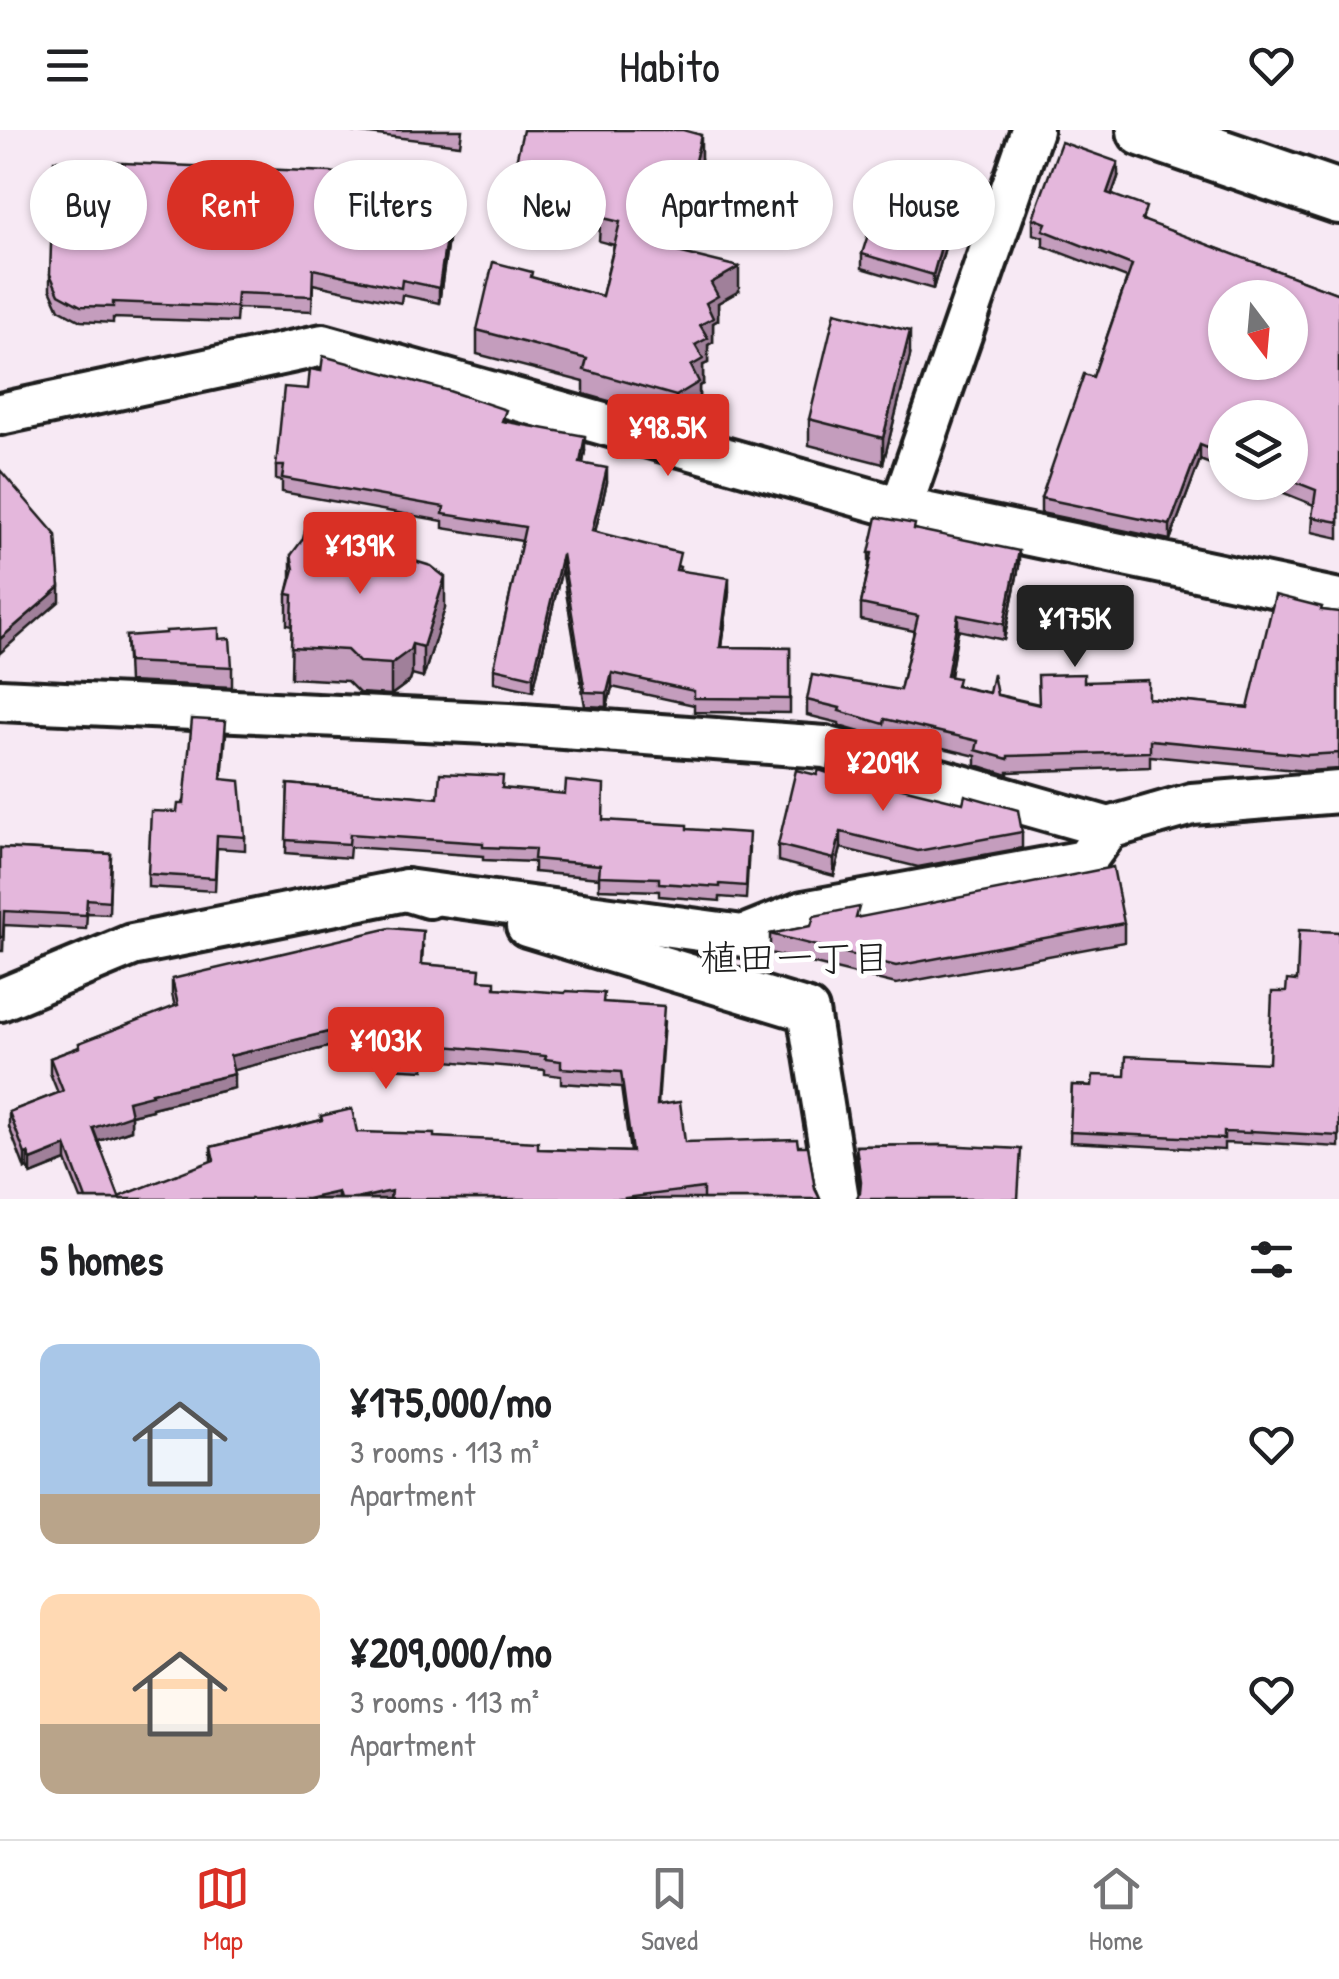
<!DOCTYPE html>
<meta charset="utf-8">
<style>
:root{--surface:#fff;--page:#f2f2f2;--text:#202124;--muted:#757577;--line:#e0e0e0;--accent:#d93025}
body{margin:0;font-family:"Patrick Hand","Klee One",sans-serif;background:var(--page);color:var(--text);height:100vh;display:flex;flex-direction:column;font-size:38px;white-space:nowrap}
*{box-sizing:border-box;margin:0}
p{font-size:32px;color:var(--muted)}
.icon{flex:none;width:55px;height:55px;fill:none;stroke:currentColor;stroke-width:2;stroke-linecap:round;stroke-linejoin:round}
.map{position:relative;height:1069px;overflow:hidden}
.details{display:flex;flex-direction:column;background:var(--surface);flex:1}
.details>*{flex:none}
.guide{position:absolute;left:30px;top:30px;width:1280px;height:90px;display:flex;gap:20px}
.needle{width:65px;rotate:164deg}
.fabs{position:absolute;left:1208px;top:150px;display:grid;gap:20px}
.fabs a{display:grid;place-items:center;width:100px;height:100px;border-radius:50%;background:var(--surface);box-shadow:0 2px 8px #0004;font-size:50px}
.price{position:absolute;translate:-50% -85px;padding:0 22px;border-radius:10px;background:var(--accent);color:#fff;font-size:32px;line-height:65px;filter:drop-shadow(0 2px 5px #0008)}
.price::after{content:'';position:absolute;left:50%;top:60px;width:30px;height:22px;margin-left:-15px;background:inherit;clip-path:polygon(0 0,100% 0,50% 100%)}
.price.active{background:#222;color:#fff}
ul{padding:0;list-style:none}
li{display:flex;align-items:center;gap:30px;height:250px;padding:0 40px}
li span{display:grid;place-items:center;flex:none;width:280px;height:200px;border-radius:20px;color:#555}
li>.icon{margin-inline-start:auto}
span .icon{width:120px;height:120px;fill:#fffc;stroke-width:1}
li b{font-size:42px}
h2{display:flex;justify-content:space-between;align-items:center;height:120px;padding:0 40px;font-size:42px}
.chip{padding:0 35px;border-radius:45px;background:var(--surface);box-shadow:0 2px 8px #0004;font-size:35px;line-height:90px}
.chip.active{background:var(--accent);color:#fff}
header{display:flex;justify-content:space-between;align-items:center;height:130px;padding:0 40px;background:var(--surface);font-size:45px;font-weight:600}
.tabs{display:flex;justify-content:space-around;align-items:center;height:140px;border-top:2px solid var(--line);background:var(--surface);font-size:28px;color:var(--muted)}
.tabs a{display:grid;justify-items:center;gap:5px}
.tabs .active{color:var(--accent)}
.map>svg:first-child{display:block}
</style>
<header><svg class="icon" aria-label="menu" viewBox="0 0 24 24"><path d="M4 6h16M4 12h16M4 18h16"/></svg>Habito<svg class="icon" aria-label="heart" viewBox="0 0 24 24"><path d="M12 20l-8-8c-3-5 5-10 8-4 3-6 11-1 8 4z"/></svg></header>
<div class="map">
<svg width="1339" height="1069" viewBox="0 0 1339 1069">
<rect width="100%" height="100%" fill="#f7e9f4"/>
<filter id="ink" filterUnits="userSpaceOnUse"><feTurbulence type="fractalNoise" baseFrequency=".01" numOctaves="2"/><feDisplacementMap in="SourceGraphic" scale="20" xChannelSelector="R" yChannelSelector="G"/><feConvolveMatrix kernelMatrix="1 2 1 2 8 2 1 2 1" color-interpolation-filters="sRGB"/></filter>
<g filter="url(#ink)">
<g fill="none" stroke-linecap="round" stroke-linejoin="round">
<g stroke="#1c1c1c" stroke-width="48">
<g id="minor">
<polyline points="0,284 323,215 901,378 1339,470"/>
<polyline points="901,378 1032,0"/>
<polyline points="0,570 509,594 825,617 1109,698 1085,731 803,782 743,806 406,760"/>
<polyline points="1109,698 1192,674 1339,662"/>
<polyline points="527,796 808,881 838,1069"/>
<polyline points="0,870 132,815 406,760 429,767"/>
</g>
</g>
<g stroke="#1c1c1c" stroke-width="60">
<polyline id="tertiary" points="1144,0 1339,67"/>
</g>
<use href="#minor" stroke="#fff" stroke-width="40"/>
<use href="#tertiary" stroke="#fff" stroke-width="52"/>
</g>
<g fill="#c49dbd" stroke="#1c1c1c" stroke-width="2.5" fill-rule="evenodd">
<polygon points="337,0 462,0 460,15"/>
<polygon points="701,29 680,122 739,161 718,173 718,190 713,193 713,212 708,215 708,233 703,235 703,254 699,256 699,277 676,290 584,264 584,252 477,224 477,200 532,148 602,166 614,115 599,111 601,80 515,60 515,36"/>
<polygon points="1118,47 1112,64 1146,92 1339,164 1339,408 1312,402 1314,375 1257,352 1290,352 1290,288 1225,288 1225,340 1200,330 1170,410 1041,383 1041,368 1093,247 1127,148 1043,116 1043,107 1033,104 1033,88"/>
<polygon points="347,61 345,71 448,109 439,173 402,165 401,173 313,154 312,181 237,178 236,192 113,188 113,193 81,191 59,179 50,159 50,144"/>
<polygon points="918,84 948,107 933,159 862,138 862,124"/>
<polygon points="910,226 883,334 809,315 809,289"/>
<polygon points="506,292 585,321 583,333 607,352 595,401 680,437 679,441 729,462 722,517 790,518 790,583 694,582 694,575 612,557 607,577 585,576 562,438 533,561 494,552 494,538 522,411 443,398 443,391 282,362 282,351 276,350 276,336"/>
<polygon points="915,399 1019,436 1004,510 958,500 950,546 958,556 1039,574 1084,552 1148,568 1248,578 1322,480 1339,482 1339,639 1307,641 1150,626 1150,637 1008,642 1008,645 976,635 976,626 885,604 884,609 839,596 839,593 807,585 807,570 900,560 914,501 861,490 861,474 869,436 869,423"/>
<polygon points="388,423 445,478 423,548 412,545 410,551 391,565 359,563 347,551 291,548 292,496 287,495 287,464 291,447 291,425"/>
<polygon points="126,506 219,509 232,537 232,557 128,552"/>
<polygon points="226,604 222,649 245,707 245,720 217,718 215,761 148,757 148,744 177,682"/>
<polygon points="817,645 876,652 1022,702 1022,718 918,737 841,718 834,746 778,731 778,715"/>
<polygon points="288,654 438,668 503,658 604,690 687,699 749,717 746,769 720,767 720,771 659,766 659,761 599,759 599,748 534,742 534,732 483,730 483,726 350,717 349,728 286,723"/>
<polygon points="0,718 111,724 109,784 87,783 86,799 4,795 3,821 0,821"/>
<polygon points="859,787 1124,793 1124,812 896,854 770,823 770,804"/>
<polygon points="1339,802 1339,1017 1250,1012 1250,1014 1224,1013 1224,1020 1070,1012 1072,955 1092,956 1125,946 1269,933 1286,862"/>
<path d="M423,816L422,834L480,850L495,858L604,872L664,891L658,975L685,1012L798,1016L820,1069H81L66,1031L31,1045L28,1037L25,1039L9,997V982L58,963L50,943V928L79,917V913L175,877L172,864V849ZM336,915L340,934L385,923V938L424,940L425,929L545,940V944L561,946V953L621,957L630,1022L538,1019L434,1007L357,1002L321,986V990L211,1017V1032L119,1067L98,1011L131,1000V985L152,980V978L234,958L233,940Z"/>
<polygon points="941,1015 861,1060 856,1030 856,1016"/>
</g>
<g fill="#a0809a" stroke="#1c1c1c" stroke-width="2.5">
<polygon points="701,5 701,29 674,145 674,121"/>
<polygon points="1118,32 1118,47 1107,78 1107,63"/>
<polygon points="347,46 347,61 341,85 341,70"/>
<polygon points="948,92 948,107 933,159 933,145"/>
<polygon points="448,94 448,109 439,173 439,158"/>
<polygon points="739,137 739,161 718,173 718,190 713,193 713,212 708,215 708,233 703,235 703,254 699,256 699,277 676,290 676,266 691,236 711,153"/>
<polygon points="910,201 910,226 883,334 883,308"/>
<polygon points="585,306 585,321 580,347 580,333"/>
<polygon points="1200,315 1200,330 1170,410 1170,395"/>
<polygon points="607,338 607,352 592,415 592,401"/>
<polygon points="1019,421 1019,436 1004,510 1004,494"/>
<polygon points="562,424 562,438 533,561 533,547"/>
<polygon points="445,447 445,478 423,548 423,517"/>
<polygon points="729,448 729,462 720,532 720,517"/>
<polygon points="60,457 60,471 0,523 0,509"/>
<polygon points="958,485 958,500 947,561 947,546"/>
<polygon points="412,514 412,545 410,551 391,565 391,534"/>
<polygon points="612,543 612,557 607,577 607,563"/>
<polygon points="841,702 841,718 834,746 834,729"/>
<polygon points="336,900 336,915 230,941 230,926"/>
<polygon points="386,908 386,922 340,934 340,919"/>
<polygon points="234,944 234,958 152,978 152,980 131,985 131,1000 93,1013 93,998 128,971 151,963"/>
<polygon points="66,1016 66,1031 31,1045 31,1030"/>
<polygon points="28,1023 28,1037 25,1039 25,1024"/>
<polygon points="391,1061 391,1069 356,1069"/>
<polygon points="338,1062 338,1069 307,1069"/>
</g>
<g fill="#e4b7dc" stroke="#1c1c1c" stroke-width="2.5" fill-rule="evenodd">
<polygon points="523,0 683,0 701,5 674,121 739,137 711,153 718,166 706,173 713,188 700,195 708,208 695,215 703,229 691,236 699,252 676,266 584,240 587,229 477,200 493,132 532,142 531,147 602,166 620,92 599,87 606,57 515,36"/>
<path d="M1061,12L1118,32L1107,63L1146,77L1142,90L1339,164V392L1312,387L1316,360L1290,350V288H1225V325L1200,315L1170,395L1041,368L1084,244L1093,247L1132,135L1043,100L1046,93L1033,88ZM1225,168H1290V232H1225Z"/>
<polygon points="54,30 331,42 347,46 341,70 448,94 439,158 402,150 401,158 313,139 312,166 237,163 236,177 113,172 113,177 81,176 59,164 50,144"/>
<polygon points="880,66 918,76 916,83 948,92 933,145 862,124"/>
<polygon points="835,182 910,201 883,308 809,289"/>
<polygon points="323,226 449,261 506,280 502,291 585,306 580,333 607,338 592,401 680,423 676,440 729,448 720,517 790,518 790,569 694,568 694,561 612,543 607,563 585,562 562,424 533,547 494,538 525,397 443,384 444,377 282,348 284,336 276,336 284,257 308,259 310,239 321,241"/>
<polygon points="0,340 56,405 60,457 0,509"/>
<polygon points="877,387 915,394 914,399 1019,421 1004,494 958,485 947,546 958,548 956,556 989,563 993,544 997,565 1039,575 1038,545 1084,544 1084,552 1148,550 1148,568 1248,578 1275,465 1322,477 1321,480 1339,482 1339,623 1307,625 1150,610 1150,622 1008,626 1008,629 976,620 978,611 885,589 884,594 839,581 840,578 807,570 812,545 900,560 918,486 861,474 872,423 869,423"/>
<polygon points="307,393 388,413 385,422 431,436 445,447 423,517 412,514 410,520 391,534 359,532 347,520 291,517 293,465 287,464 294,439 291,425 303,409"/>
<polygon points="219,498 219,509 230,508 232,537 128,532 126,506 166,503 166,501"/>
<polygon points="192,589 226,591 221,649 240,651 245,707 217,705 215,748 148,744 151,681 177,682 178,674 184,674"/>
<polygon points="830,627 876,640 874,651 963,673 965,665 1018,680 1022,702 918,721 841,702 834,729 778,715 796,640 817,645 819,640 828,643"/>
<polygon points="440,643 503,646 502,658 565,664 566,651 604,655 603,690 687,695 687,699 749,703 746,756 720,754 720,757 659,753 659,748 599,746 600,735 534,729 535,719 483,717 483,713 350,704 349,714 286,710 288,654 438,668"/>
<polygon points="0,718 111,724 109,771 87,769 86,785 4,781 3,807 0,807"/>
<polygon points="1113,737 1124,793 896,836 770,804 811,796 814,786 859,777 856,788"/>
<path d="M390,798L423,801L421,834L480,839L479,850L495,851V858L565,863L566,861L604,863L603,872L664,876L657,975L680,972L685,1012L797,1009L798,1016H808L815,1059L820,1069H703V1058L625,1068V1069H390L391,1061L356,1069H340L338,1062L307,1069H86L66,1016L31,1030L28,1023L25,1024L9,982L63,961L50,928L80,917L79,913L178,875L172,849ZM336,900L340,919L386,908L385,923L424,925L425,914L546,926L545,929L561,931V938L621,942L632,1022L538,1019V1012L434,1007V1004L357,1002L352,979L321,986L322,990L211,1017L214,1030L119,1067L93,998L131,985L128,971L152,965L151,963L234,944L230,926Z"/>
<polygon points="1299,800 1339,802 1339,1006 1250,1001 1250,1003 1224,1002 1224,1009 1070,1002 1072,955 1092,956 1093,945 1125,946 1126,926 1269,933 1272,862 1286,862 1287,850 1297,851"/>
<polygon points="941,1015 1021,1019 1018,1069 856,1069 860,1062 861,1051 856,1016"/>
</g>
</g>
<g text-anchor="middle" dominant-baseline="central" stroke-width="9" stroke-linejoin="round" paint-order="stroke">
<g font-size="38" fill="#1c1c1c" stroke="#fff">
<text x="795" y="827">植田一丁目</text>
</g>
</g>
</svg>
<div class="fabs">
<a><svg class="needle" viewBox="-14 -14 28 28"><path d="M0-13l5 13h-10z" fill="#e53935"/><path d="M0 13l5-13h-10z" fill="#757577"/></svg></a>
<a><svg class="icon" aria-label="layers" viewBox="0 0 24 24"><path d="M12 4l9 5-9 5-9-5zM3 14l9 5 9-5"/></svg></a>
</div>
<b class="price" style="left:668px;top:349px">¥98.5K</b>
<b class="price" style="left:360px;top:467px">¥139K</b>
<b class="price active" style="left:1075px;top:540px">¥175K</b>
<b class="price" style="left:883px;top:684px">¥209K</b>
<b class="price" style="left:386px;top:962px">¥103K</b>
<div class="guide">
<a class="chip">Buy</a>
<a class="chip active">Rent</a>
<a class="chip">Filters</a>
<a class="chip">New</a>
<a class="chip">Apartment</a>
<a class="chip">House</a>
</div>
</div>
<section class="details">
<h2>5 homes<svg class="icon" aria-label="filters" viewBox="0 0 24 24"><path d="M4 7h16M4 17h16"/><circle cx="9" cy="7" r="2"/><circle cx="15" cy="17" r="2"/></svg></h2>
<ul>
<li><span style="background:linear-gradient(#a9c7e8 75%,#b9a48a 0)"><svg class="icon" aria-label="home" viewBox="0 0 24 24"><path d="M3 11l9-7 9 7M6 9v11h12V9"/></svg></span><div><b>¥175,000/mo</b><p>3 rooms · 113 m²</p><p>Apartment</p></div><svg class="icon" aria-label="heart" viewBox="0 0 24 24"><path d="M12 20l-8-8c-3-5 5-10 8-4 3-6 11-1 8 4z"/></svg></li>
<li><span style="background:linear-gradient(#ffd9b3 65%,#b9a48a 0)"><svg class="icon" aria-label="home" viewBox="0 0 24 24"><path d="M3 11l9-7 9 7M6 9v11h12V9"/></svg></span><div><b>¥209,000/mo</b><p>3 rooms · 113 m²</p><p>Apartment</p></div><svg class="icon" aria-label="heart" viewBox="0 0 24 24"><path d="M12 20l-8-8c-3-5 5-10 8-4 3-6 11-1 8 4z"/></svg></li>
</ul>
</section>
<nav class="tabs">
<a class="active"><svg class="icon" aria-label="map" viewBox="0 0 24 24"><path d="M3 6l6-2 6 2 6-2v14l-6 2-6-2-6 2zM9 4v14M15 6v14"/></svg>Map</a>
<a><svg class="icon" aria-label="saved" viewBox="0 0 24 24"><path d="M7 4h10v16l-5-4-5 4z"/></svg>Saved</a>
<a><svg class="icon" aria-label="home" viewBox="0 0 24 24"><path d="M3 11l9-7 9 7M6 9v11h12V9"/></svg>Home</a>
</nav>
